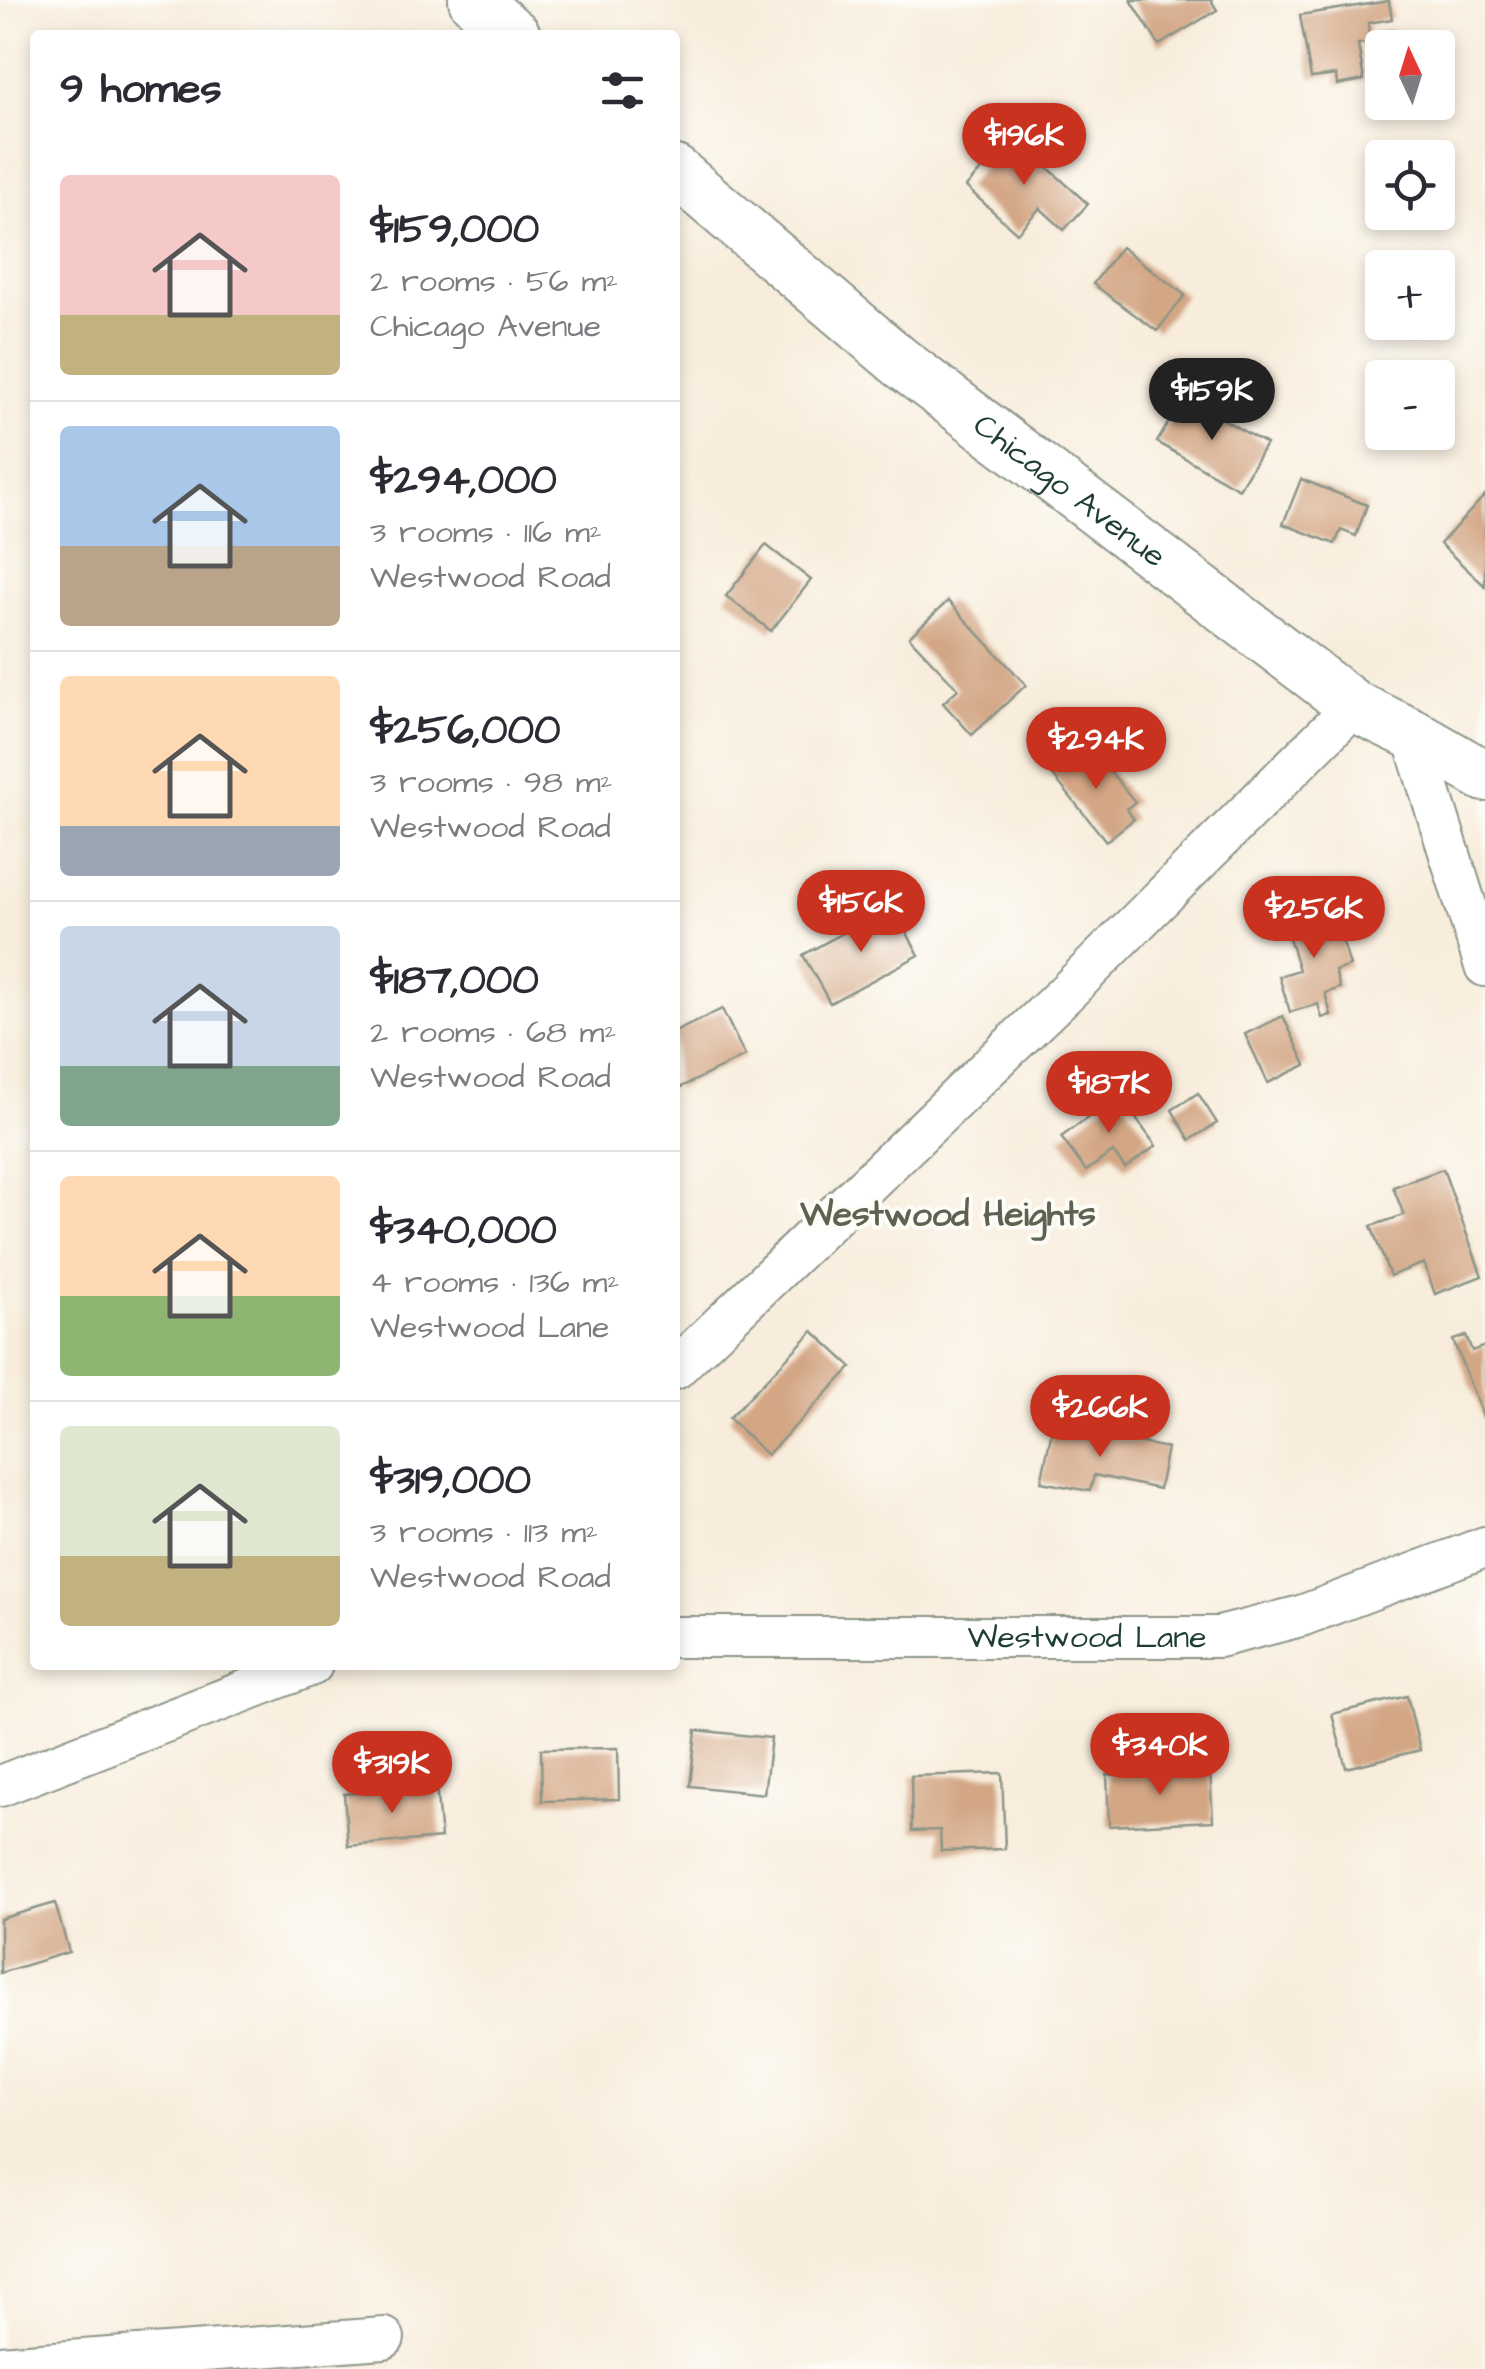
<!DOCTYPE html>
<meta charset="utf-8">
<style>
:root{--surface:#fff;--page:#f7f7f7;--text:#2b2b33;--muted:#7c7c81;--line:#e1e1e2;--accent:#c8321e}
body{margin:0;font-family:"Architects Daughter",sans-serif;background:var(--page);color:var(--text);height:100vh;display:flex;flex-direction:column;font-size:38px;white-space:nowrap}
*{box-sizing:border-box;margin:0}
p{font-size:32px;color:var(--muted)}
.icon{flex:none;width:55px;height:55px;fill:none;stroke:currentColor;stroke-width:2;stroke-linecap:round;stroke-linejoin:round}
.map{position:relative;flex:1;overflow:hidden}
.panel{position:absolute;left:30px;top:30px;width:650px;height:1640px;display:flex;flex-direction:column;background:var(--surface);border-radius:10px;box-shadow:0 5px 15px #0003}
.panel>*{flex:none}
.needle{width:65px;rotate:356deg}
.buttons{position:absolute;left:1365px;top:30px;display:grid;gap:20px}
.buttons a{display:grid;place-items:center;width:90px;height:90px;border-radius:10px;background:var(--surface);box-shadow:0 5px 15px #0003;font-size:50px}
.price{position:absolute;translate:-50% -85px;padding:0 22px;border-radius:35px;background:var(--accent);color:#fff;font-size:32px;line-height:65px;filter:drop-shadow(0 2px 5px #0008)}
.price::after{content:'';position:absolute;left:50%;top:60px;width:30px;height:22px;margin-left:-15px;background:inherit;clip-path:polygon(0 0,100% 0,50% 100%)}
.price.selected{background:#222;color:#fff}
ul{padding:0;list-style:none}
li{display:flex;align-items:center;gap:30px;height:250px;padding:0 30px}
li+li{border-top:2px solid var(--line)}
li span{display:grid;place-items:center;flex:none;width:280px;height:200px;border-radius:10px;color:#555}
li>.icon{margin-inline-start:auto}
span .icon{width:120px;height:120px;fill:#fffc;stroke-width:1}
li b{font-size:42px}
h2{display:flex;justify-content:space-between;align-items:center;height:120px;padding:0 30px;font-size:42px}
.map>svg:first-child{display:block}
</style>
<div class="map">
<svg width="1485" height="2369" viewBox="0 0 1485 2369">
<rect width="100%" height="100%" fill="#fdfcf7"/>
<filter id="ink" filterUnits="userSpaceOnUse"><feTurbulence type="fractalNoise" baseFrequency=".01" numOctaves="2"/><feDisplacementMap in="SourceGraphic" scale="20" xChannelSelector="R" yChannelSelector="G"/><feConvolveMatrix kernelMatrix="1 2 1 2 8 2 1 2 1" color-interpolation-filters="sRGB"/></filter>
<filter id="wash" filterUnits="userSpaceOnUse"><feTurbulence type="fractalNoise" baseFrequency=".0048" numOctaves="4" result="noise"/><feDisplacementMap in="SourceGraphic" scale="40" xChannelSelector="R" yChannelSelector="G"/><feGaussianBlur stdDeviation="2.25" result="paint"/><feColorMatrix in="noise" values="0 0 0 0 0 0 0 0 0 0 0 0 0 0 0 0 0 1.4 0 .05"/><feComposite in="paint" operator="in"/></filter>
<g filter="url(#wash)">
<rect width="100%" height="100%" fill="#f8eddc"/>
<g id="blocks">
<g fill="#d3a684">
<polygon points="1131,0 1211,0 1217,10 1159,45"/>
<polygon points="1389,1 1392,19 1368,23 1369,34 1393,30 1396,48 1390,48 1389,39 1358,44 1364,80 1337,85 1336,75 1311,78 1300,15"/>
<polygon points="1012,135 1088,204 1064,230 1040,208 1017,233 966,187"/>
<polygon points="1121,247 1185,295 1157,331 1093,284"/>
<polygon points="1184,397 1266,444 1239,489 1157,442"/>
<polygon points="1301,479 1367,505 1356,536 1341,530 1335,544 1283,524"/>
<polygon points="1485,495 1485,586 1440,544"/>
<polygon points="766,545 811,580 771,631 726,596"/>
<polygon points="948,601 1026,685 972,735 943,703 958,689 909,637"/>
<polygon points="1088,744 1135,802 1126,809 1134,819 1106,841 1051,773"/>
<polygon points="892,906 919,955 830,1003 803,955"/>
<polygon points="1332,907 1350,966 1335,971 1340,988 1325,993 1331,1015 1322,1018 1318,1004 1290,1012 1279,976 1299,970 1284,922"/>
<polygon points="722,1009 745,1056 675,1090 675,1032"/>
<polygon points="1283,1016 1306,1065 1268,1083 1245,1034"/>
<polygon points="1198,1093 1217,1123 1190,1140 1172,1110"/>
<polygon points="1119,1095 1156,1146 1125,1168 1113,1152 1086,1171 1061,1137"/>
<polygon points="1443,1169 1482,1276 1435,1294 1424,1263 1390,1276 1371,1226 1404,1215 1393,1187"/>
<polygon points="813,1331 852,1367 767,1455 729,1418"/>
<polygon points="1466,1336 1472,1351 1485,1346 1485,1422 1453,1340"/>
<polygon points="1053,1425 1167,1448 1159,1489 1094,1475 1090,1491 1041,1482"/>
<polygon points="1407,1696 1420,1750 1346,1768 1332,1714"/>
<polygon points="696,1730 771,1738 764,1794 690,1786"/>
<polygon points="618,1748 619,1799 542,1801 541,1749"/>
<polygon points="1210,1771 1213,1821 1109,1826 1107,1775"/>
<polygon points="1002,1773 1005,1849 941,1851 940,1830 912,1831 911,1776"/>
<polygon points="436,1786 441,1838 348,1846 344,1794"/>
<polygon points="55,1903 69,1952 0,1973 0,1919"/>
</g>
</g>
</g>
<g filter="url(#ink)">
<use href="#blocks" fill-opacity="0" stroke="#8c9588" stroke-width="2.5"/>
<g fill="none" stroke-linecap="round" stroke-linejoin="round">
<g stroke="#8c9588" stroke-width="44">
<g id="minor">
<polyline points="1412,734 1485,966"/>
<polyline points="675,1369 1069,990 1354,706"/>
<path id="s1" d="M675,1637H1219L1301,1616L1485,1547"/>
<polyline points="0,1786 312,1665"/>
<polyline points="0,2366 384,2338"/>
</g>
</g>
<g stroke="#8c9588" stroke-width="54">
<g id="tertiary">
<polyline points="474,0 515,35"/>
<path id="s2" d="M675,171L900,362L1354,706L1412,734L1485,776"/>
</g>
</g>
<use href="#minor" stroke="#fff" stroke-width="40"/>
<use href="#tertiary" stroke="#fff" stroke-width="50"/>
</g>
</g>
<g text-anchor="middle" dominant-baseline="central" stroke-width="8" stroke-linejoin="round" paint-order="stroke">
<g font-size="32" fill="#1f3d34" stroke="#fdfcf7">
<text stroke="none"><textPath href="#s2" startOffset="508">Chicago Avenue</textPath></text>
<text stroke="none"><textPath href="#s1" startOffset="412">Westwood Lane</textPath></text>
</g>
<g font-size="35" font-weight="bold" fill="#5e6250" stroke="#fdfcf7">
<text x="948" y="1214">Westwood Heights</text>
</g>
</g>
</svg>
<div class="buttons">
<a><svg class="needle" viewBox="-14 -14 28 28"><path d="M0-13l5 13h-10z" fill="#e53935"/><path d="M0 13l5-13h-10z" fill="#7c7c81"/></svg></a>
<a><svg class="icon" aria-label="locate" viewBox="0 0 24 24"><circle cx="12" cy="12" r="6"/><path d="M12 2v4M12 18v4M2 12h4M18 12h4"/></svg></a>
<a>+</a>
<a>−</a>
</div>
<b class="price" style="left:1024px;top:188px">$196K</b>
<b class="price selected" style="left:1212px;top:443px">$159K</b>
<b class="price" style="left:1096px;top:792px">$294K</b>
<b class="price" style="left:861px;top:955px">$156K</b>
<b class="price" style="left:1314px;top:961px">$256K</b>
<b class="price" style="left:1109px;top:1136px">$187K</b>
<b class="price" style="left:1100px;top:1460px">$266K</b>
<b class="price" style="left:1160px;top:1798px">$340K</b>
<b class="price" style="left:392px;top:1816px">$319K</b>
<section class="panel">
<h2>9 homes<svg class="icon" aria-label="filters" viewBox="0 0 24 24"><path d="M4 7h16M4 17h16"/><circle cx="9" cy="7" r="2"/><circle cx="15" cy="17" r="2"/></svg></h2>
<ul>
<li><span style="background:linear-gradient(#f6c9c9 70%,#c2b280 0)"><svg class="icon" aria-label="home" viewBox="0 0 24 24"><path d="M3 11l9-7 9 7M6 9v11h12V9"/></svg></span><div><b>$159,000</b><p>2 rooms · 56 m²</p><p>Chicago Avenue</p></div></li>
<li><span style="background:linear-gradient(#a9c7e8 60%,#b9a48a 0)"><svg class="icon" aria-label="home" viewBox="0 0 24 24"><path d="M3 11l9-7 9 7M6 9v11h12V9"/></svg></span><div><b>$294,000</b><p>3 rooms · 116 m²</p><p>Westwood Road</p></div></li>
<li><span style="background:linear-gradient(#ffd9b3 75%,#9aa5b1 0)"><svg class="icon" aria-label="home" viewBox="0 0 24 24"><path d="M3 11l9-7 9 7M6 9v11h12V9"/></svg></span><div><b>$256,000</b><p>3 rooms · 98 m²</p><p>Westwood Road</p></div></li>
<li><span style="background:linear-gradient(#c9d6e8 70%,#7fa58c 0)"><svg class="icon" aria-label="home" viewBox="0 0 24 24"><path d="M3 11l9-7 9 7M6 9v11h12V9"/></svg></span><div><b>$187,000</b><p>2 rooms · 68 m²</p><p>Westwood Road</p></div></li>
<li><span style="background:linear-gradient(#ffd9b3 60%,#8fb573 0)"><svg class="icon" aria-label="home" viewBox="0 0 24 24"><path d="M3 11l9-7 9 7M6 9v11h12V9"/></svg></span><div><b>$340,000</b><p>4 rooms · 136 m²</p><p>Westwood Lane</p></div></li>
<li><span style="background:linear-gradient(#dfe7d0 65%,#c2b280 0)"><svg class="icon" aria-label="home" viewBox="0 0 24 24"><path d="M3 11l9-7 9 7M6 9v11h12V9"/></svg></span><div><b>$319,000</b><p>3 rooms · 113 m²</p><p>Westwood Road</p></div></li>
</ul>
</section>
</div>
